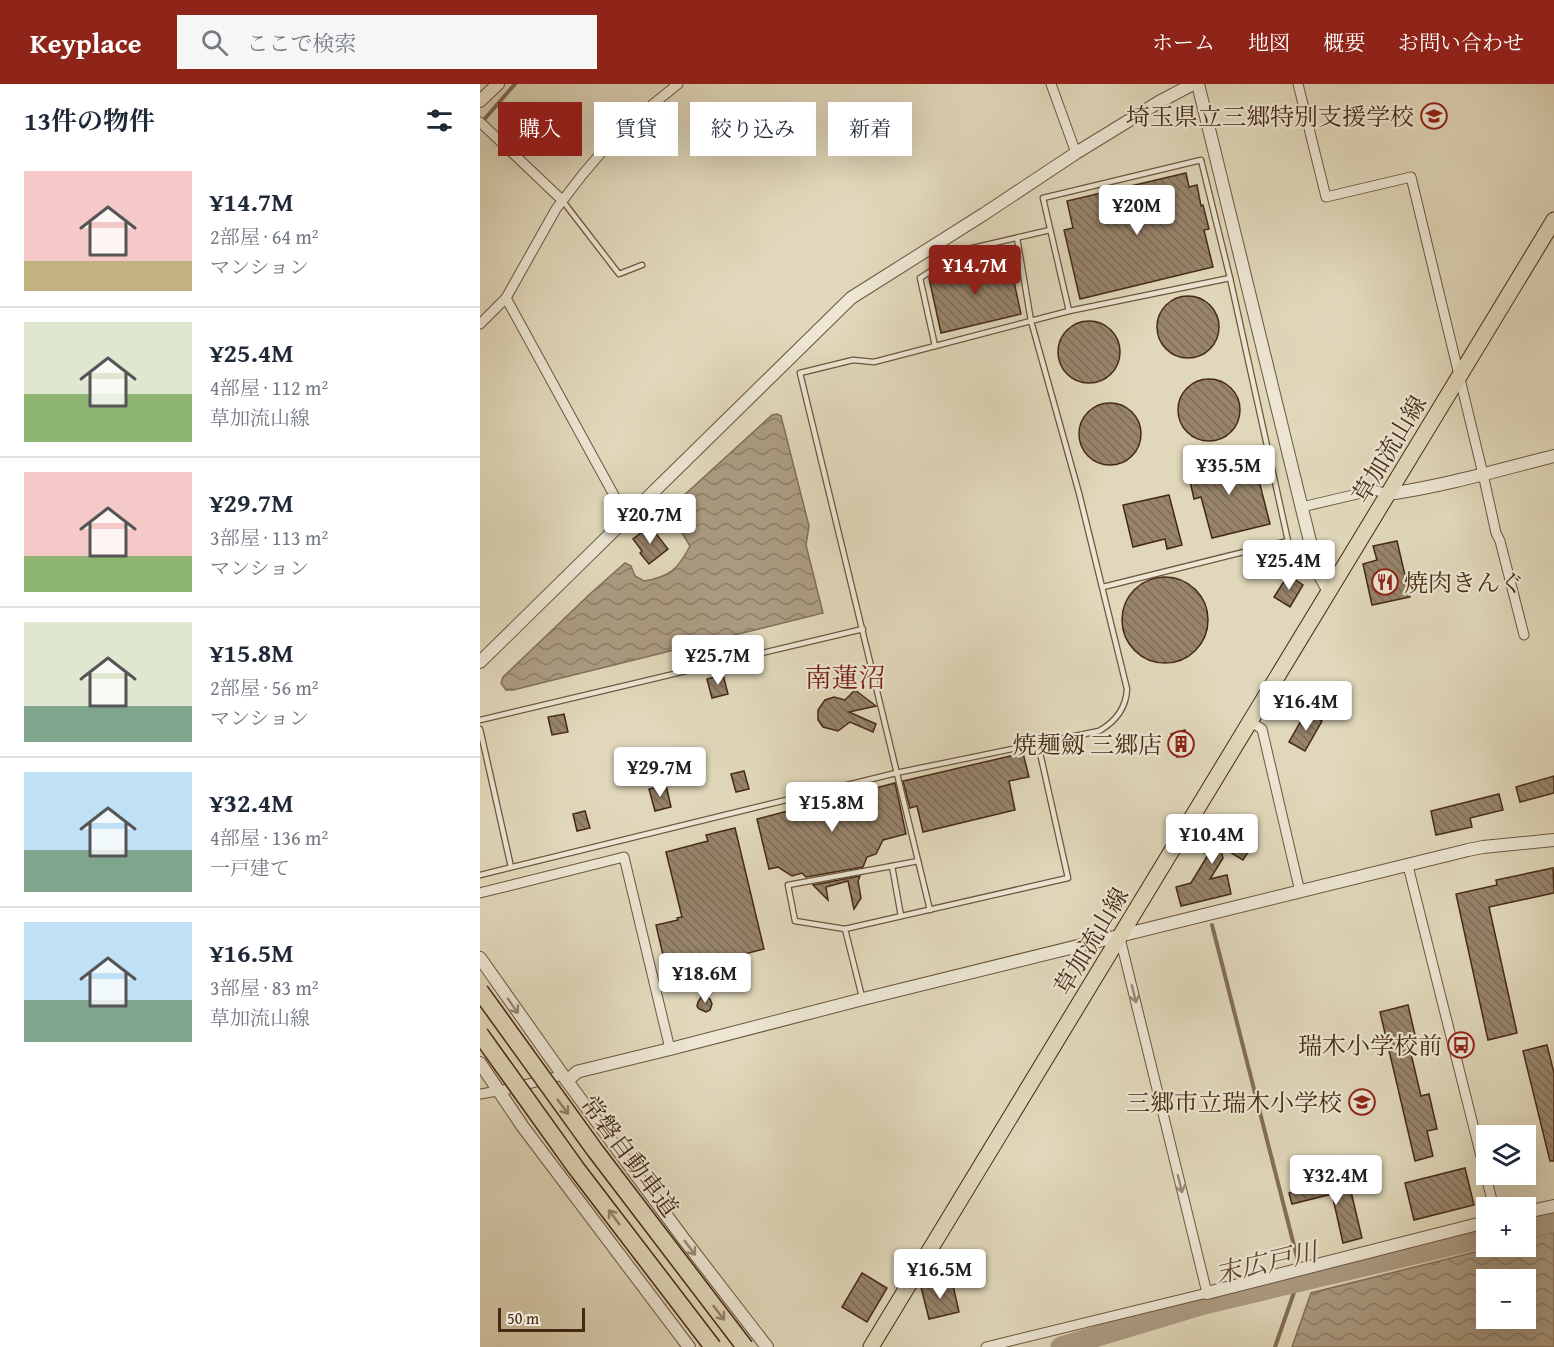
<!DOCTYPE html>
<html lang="ja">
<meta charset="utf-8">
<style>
:root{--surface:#fff;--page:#f6f6f7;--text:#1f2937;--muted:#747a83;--line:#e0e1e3;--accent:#8f2418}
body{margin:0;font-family:"Gentium Book Plus","Noto Serif JP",serif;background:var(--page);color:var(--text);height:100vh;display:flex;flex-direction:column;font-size:22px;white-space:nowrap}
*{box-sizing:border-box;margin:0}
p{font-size:20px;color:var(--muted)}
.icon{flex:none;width:33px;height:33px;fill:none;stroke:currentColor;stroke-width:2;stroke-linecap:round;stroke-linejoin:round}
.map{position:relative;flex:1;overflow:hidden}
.details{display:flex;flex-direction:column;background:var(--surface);width:480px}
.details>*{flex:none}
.guide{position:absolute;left:18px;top:18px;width:570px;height:54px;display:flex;gap:12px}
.controls{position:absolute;left:996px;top:1041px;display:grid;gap:12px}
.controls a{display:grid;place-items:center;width:60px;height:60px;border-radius:0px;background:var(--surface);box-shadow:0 6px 24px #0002;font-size:30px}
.scale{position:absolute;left:18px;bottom:15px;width:87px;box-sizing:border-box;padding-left:6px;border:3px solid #462915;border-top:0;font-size:16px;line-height:21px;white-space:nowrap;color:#462915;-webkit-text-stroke:4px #ece6d3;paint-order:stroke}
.price{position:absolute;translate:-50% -51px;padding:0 14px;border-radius:6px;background:#fff;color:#222;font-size:20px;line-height:39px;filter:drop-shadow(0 2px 3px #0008)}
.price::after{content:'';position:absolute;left:50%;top:36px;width:18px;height:14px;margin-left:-9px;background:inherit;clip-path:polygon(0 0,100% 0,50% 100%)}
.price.selected{background:var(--accent);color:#fff}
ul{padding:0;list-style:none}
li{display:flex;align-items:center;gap:18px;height:150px;padding:0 24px}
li+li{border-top:2px solid var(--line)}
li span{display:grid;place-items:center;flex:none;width:168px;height:120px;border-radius:0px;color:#555}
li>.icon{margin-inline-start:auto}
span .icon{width:72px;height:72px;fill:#fffc;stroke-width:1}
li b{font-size:26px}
h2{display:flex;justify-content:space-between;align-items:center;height:72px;padding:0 24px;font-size:26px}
.tag{padding:0 21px;border-radius:0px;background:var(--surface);box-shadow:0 6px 24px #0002;font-size:21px;line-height:54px}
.tag.selected{background:var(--accent);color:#fff}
header{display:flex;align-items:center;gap:36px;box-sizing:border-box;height:84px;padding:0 30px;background:var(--accent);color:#fff}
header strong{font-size:28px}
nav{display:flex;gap:33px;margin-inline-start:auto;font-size:21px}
.search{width:420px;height:54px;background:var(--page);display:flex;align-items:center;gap:15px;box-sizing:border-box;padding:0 21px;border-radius:0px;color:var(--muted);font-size:22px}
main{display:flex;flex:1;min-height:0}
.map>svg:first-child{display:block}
</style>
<header>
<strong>Keyplace</strong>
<div class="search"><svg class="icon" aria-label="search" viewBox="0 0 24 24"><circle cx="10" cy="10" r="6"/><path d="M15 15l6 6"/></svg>ここで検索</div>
<nav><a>ホーム</a><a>地図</a><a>概要</a><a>お問い合わせ</a></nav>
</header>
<main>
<section class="details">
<h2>13件の物件<svg class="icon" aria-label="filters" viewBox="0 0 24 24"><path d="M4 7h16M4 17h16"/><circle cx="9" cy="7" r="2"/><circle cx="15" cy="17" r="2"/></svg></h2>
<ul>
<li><span style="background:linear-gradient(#f6c9c9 75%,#c2b280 0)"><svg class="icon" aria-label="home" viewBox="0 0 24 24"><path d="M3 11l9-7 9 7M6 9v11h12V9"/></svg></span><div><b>¥14.7M</b><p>2部屋 · 64 m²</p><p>マンション</p></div></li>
<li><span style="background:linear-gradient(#dfe7d0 60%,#8fb573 0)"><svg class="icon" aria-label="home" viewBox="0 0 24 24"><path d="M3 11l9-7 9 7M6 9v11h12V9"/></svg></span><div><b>¥25.4M</b><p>4部屋 · 112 m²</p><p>草加流山線</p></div></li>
<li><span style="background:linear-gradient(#f6c9c9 70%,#8fb573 0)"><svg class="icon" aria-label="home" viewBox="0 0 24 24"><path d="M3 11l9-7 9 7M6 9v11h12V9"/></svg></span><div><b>¥29.7M</b><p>3部屋 · 113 m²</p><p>マンション</p></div></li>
<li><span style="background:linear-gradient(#dfe7d0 70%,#7fa58c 0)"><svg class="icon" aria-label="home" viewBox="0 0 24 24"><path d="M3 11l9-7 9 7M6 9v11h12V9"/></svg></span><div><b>¥15.8M</b><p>2部屋 · 56 m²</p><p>マンション</p></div></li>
<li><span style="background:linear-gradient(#bfe0f5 65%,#7fa58c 0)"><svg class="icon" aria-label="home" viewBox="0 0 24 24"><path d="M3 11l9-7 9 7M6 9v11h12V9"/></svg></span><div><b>¥32.4M</b><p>4部屋 · 136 m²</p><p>一戸建て</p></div></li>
<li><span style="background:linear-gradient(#bfe0f5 65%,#7fa58c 0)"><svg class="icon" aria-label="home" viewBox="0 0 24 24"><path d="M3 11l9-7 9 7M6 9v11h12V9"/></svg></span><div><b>¥16.5M</b><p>3部屋 · 83 m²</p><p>草加流山線</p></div></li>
</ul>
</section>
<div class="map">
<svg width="1074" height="1263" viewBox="0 0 1074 1263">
<defs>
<pattern id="water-waves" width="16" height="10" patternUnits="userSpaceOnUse" patternTransform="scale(1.5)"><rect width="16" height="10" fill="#ac9c83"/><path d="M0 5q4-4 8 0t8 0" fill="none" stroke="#8e7f6a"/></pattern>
<pattern id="building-back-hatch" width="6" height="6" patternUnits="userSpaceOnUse" patternTransform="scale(1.5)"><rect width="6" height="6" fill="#97846b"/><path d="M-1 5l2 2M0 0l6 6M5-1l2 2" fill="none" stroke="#7d6c57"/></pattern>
</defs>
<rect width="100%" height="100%" fill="#e1d8bb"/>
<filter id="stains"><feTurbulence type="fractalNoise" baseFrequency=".00333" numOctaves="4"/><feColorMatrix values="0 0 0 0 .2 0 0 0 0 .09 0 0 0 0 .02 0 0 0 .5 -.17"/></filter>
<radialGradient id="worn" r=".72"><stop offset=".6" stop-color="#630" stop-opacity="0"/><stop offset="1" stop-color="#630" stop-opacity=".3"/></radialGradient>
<g fill="url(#water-waves)" stroke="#836e57" stroke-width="1.5" fill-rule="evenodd">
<path d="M297,330L301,332L329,442L326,461L343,529L33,606H26L21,599L23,593L111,509L145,479L151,482L155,492L164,497C190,493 198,485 210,462L188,426L292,331Z"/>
<path d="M1074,1147V1263H812L831,1209L1015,1163L1046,1162V1155ZM1006,1196H1046V1234H1006Z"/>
</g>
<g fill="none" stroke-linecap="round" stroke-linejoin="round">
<g stroke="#836e57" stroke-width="4">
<polyline points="2,38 35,0"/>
<polyline points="732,841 819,1181"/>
<polyline points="795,1263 818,1197"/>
</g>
<g stroke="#ac9c83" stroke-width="21">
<polyline points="1046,1144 1074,1137"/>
<polyline points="581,1263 724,1220 1006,1153"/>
</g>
</g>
<g fill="url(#building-back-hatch)" stroke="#462915" stroke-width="1.5">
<polygon points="706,89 709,103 717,101 721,122 723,121 729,145 724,146 733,183 600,215 584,146 593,144 587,117"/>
<polygon points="529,175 541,230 461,249 449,194"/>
<circle cx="708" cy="243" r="31"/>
<circle cx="609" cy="268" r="31"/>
<circle cx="729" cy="326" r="31"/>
<circle cx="630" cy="350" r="31"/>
<polygon points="743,374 746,384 774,377 790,440 732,454 721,413 714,415 707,384"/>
<polygon points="689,411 702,461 687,465 685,455 653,463 643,421"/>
<polygon points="170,442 188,465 169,480 160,469 162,467 153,455"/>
<polygon points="917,457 930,513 892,521 883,480 897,476 893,462"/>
<polygon points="808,491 823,501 810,523 794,513"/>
<circle cx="685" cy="536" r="43"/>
<polygon points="243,591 248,610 232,614 227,595"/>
<polygon points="375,606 396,622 369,628 396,640 393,648 370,638 358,647 343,643 338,636 338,626 345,616 354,613 365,616"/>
<polygon points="826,628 842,637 825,667 809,658"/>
<polygon points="84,630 88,648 72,651 68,633"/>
<polygon points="705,646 711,669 697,673 691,650"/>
<polygon points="543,669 549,693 529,697 535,726 443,748 437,722 430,724 423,697"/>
<polygon points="264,687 269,705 256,708 251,690"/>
<polygon points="1074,692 1074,709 1040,718 1036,703"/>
<polygon points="415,699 426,750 403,756 396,770 387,773 383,783 326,793 322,789 312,792 298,783 289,785 277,735"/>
<polygon points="186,701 191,723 175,727 169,705"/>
<polygon points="1019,710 1023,726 990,734 992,743 956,751 951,727"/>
<polygon points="105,727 110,744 97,747 93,730"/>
<polygon points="733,738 772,762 763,776 740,762 743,774 730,795 747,791 751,810 701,822 696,803 711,799 728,771 714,763 727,740 731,742"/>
<polygon points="255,744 284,865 249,874 254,895 219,904 216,891 189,897 176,841 198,836 197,834 202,833 186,768 228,757 226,751"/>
<polygon points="1073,784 1074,809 1009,823 1037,949 1008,956 976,810 1017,801 1016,796"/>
<polygon points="380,792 378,797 381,814 374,825 368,797 346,803 348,816 333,801"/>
<polygon points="223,910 230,915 232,920 230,926 226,928 219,925 217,922 218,918"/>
<polygon points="928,921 935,951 927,953 941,1012 949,1010 957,1045 947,1047 953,1072 935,1077 900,928"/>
<polygon points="1067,961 1074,989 1074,1077 1070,1077 1043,967"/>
<polygon points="985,1084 994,1121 934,1136 925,1099"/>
<polygon points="868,1095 882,1154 863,1159 852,1110 812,1120 809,1109"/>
<polygon points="382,1189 407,1204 387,1238 362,1223"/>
<polygon points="472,1197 479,1228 449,1235 441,1203"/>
</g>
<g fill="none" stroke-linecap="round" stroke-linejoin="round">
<g stroke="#6d553e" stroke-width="7">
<g id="service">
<polyline points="82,116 139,190 162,181"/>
<polyline points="589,227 563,114 721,76 750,194 808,457 623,503"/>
<polyline points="455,262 440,194 484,166 570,146"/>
<polyline points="0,636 383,545"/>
<polyline points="0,645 31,783"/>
<polyline points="412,782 438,777"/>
<path d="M0,791L416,689L619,647C635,638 646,625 647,605L599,409L551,237L537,154"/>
<polyline points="450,826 320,289 373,276 394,278 589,227 750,194"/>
<polyline points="421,832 412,782 308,801 315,837 365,845 588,794 558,660"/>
<polyline points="365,845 382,913"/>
</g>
</g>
<g stroke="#6d553e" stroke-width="11">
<g id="minor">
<polyline points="571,0 596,69"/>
<polyline points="818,0 846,113 931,93 1003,390 1016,449 1020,457 1044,551"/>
<polyline points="0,38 82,116"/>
<polyline points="26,214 147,435"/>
<polyline points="0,240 26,214 76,125 103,90 127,62 172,21 198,0"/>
<polyline points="822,423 894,406 908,410"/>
<polyline points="771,638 782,645 820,808"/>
<polyline points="928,782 1014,1124"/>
<polyline points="0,809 144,773 190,965"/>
<polyline points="0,1010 29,1005 83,991"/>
<polyline points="506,1263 727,1209 640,854"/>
</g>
</g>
<g stroke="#6d553e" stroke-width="14">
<g id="tertiary">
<polyline points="718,0 837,486 849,508"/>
<polyline points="0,17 18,0"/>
<path d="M908,410C964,402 1019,386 1074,372"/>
<polyline points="0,578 371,214 504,130 596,69 679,18 713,0"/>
<polyline points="0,874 87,997 203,1154 287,1263"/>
<polyline points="0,979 43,1043 209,1263"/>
<polyline points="87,997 97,988 100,987 190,965 383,915 988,766 1003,763 1074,756"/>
<polyline points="1046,1128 1074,1122"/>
<polyline points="727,1209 1006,1138"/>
</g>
</g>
<g stroke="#462915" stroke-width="17">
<polyline id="primary" points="391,1263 1074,136"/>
</g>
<use href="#service" stroke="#ece6d3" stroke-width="4.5"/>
<use href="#minor" stroke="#ece6d3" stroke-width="9"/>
<use href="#tertiary" stroke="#ece6d3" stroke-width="12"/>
<use href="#primary" stroke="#e1d8bb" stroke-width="15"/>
<g stroke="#462915" stroke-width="19" stroke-linecap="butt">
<g id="motorway-bridge">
<polyline points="0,907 114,1065 265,1263"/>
<polyline points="0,950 96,1084 233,1263"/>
</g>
</g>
<use href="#motorway-bridge" stroke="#e1d8bb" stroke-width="16"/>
</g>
<defs><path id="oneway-shaft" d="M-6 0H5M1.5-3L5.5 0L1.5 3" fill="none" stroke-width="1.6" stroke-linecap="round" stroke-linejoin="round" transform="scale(1.5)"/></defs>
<g stroke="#998874">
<use href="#oneway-shaft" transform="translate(654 910) rotate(76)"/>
<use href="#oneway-shaft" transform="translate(33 922) rotate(55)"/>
<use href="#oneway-shaft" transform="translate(700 1100) rotate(76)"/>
<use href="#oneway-shaft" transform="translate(210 1164) rotate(53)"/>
</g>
<g stroke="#948068">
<use href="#oneway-shaft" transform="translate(83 1023) rotate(54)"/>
<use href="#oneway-shaft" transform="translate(134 1133) rotate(-127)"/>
<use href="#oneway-shaft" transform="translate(239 1229) rotate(52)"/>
</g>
<defs>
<g id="school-ring" transform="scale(1.35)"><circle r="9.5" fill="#ece6d3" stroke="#8f2418" stroke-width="1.5"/><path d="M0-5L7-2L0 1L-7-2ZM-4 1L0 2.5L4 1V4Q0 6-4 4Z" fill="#8f2418"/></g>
<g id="restaurant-ring" transform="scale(1.35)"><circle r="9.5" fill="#ece6d3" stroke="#8f2418" stroke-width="1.5"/><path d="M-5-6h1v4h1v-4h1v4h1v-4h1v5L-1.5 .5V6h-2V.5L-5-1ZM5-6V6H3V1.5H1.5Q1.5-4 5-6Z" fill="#8f2418"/></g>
<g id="building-ring" transform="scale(1.35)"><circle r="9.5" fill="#ece6d3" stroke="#8f2418" stroke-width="1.5"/><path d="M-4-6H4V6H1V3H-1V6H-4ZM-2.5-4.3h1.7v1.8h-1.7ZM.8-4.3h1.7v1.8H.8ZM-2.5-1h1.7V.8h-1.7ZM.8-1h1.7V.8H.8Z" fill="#8f2418"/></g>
<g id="bus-ring" transform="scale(1.35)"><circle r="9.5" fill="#ece6d3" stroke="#8f2418" stroke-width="1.5"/><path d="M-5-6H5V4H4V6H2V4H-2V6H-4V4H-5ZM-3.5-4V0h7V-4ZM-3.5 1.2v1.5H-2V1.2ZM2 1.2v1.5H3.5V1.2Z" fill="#8f2418"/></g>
</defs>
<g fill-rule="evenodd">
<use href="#school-ring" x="954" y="32"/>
<use href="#restaurant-ring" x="905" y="498"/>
<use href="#building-ring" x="701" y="660"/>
<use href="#bus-ring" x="981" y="961"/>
<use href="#school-ring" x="882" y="1018"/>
</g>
<g text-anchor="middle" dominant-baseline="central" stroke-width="4.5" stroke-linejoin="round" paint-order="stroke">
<g font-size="24" fill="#462915" stroke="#ece6d3" text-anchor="end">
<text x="934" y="32">埼玉県立三郷特別支援学校</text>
<text x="924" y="498" text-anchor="start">焼肉きんぐ</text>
<text x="682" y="660">焼麺劔 三郷店</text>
<text x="962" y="961">瑞木小学校前</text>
<text x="862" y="1018">三郷市立瑞木小学校</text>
</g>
<g font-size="24" fill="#462915" stroke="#ece6d3">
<text transform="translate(909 365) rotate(-59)">草加流山線</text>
<text transform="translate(611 857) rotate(-59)">草加流山線</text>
<text transform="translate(150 1072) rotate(53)">常磐自動車道</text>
</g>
<g font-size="26" font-style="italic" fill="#604630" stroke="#ece6d3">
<text transform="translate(786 1178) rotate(-13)">末広戸川</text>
</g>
<g font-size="27" fill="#7a1f14" stroke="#ece6d3">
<text x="365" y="593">南蓮沼</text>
</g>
</g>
<rect width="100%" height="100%" filter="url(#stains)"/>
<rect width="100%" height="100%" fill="url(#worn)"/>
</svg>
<div class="controls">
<a><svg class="icon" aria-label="layers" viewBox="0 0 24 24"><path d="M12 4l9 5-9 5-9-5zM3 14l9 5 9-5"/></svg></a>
<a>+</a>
<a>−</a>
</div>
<div class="scale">50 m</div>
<b class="price" style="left:657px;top:152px">¥20M</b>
<b class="price selected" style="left:495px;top:212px">¥14.7M</b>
<b class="price" style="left:749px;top:412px">¥35.5M</b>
<b class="price" style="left:170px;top:461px">¥20.7M</b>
<b class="price" style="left:809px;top:507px">¥25.4M</b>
<b class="price" style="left:238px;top:602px">¥25.7M</b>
<b class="price" style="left:826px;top:648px">¥16.4M</b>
<b class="price" style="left:180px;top:714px">¥29.7M</b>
<b class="price" style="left:352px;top:749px">¥15.8M</b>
<b class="price" style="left:732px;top:781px">¥10.4M</b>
<b class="price" style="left:225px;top:920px">¥18.6M</b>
<b class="price" style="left:856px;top:1122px">¥32.4M</b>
<b class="price" style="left:460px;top:1216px">¥16.5M</b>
<div class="guide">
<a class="tag selected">購入</a>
<a class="tag">賃貸</a>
<a class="tag">絞り込み</a>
<a class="tag">新着</a>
</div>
</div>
</main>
